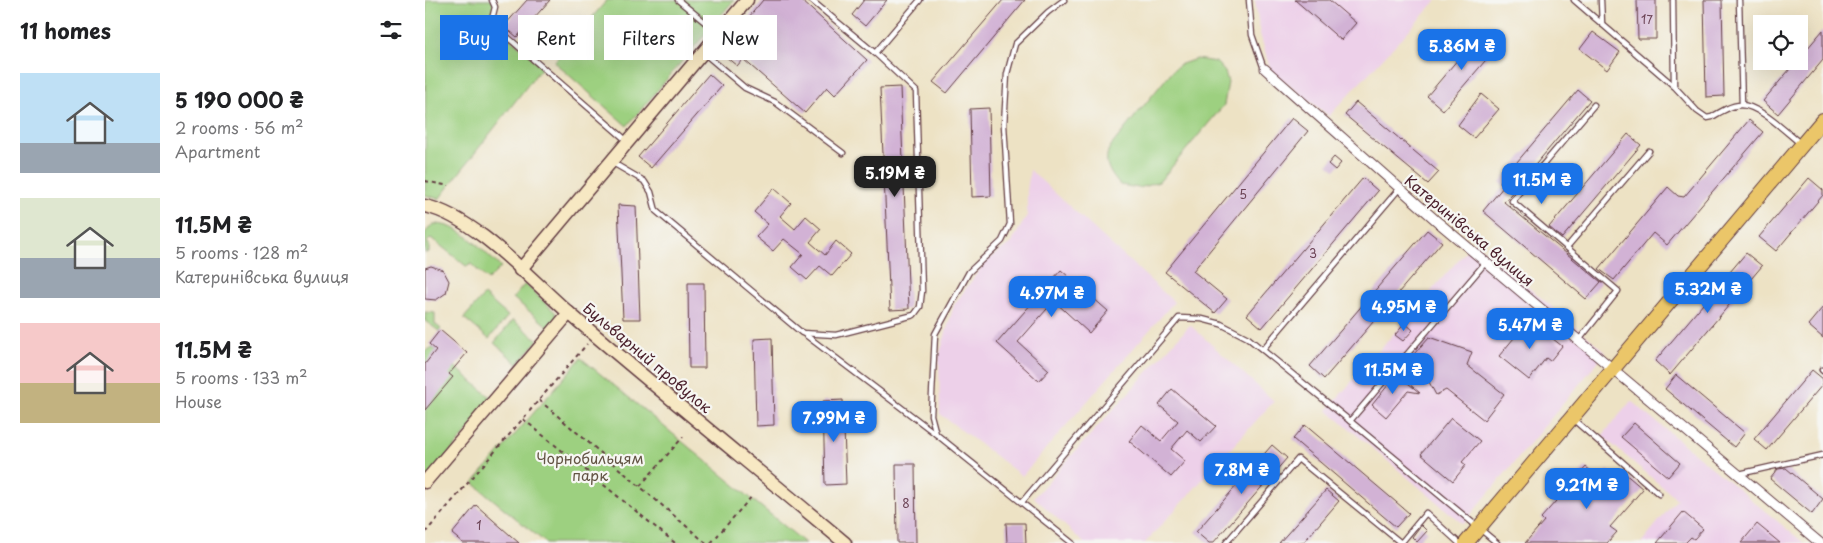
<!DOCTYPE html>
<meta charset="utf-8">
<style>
:root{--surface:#fff;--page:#f2f2f2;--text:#202124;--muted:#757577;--accent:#1a73e8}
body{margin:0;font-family:"Playpen Sans",sans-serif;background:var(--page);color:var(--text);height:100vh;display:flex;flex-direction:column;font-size:19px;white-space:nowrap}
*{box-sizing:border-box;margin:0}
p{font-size:16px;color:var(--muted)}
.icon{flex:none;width:28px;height:28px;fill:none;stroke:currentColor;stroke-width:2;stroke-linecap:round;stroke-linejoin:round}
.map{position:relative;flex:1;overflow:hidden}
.panel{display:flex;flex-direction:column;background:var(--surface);width:425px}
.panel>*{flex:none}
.top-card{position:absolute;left:15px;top:15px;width:475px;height:45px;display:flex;gap:10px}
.fabs{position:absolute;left:1328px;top:15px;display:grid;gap:10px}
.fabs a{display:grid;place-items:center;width:55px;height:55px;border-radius:0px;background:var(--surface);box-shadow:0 5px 20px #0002;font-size:25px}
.price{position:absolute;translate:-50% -42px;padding:0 11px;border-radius:10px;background:var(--accent);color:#fff;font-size:16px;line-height:32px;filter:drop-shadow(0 1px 2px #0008)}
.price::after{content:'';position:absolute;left:50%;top:30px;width:15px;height:11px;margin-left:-8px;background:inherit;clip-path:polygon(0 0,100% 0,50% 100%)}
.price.current{background:#222;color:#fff}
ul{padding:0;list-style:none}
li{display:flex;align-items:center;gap:15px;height:125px;padding:0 20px}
li span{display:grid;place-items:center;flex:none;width:140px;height:100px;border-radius:0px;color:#555}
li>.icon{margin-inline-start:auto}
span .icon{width:60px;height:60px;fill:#fffc;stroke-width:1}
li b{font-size:21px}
h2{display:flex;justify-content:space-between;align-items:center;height:60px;padding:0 20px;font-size:21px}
.tag{padding:0 18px;border-radius:0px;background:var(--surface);box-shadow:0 5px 20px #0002;font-size:18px;line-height:45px}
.tag.current{background:var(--accent);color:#fff}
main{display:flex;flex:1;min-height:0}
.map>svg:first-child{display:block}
</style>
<main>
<section class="panel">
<h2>11 homes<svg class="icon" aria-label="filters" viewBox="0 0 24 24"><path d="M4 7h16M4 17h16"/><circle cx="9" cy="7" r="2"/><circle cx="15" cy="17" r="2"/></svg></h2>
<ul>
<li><span style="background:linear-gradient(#bfe0f5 70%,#9aa5b1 0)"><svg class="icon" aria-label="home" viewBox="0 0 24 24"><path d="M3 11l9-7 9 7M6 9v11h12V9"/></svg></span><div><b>5 190 000 ₴</b><p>2 rooms · 56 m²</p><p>Apartment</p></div></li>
<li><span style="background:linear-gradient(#dfe7d0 60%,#9aa5b1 0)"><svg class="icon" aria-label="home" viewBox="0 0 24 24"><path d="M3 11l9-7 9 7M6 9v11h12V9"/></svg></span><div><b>11.5M ₴</b><p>5 rooms · 128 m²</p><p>Катеринівська вулиця</p></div></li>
<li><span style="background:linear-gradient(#f6c9c9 60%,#c2b280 0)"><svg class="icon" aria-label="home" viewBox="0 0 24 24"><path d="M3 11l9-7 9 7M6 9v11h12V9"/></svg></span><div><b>11.5M ₴</b><p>5 rooms · 133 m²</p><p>House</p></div></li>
</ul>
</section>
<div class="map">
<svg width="1398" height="543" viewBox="0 0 1398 543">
<rect width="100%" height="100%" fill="#f6f6f2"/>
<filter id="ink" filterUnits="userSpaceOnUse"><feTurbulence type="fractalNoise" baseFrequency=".02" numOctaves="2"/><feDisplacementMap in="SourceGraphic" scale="10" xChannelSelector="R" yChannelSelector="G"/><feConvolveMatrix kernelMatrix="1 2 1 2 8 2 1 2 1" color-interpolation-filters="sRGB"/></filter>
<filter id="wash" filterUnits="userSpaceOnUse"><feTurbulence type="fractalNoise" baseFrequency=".0096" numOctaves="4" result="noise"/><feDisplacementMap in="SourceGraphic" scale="20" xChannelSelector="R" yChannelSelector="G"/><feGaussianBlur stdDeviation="1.12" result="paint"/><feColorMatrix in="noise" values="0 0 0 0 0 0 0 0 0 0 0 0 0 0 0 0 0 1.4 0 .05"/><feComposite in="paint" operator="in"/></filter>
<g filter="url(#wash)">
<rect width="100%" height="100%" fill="#ede2c4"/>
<g fill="#edd0e9">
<polygon points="830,0 1012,0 904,116 846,71 835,34"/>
<polygon points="605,170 749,302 597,476 515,414 514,356 529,305 561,261 586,243 602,216 602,191"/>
<polygon points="1049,242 1181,352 1038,524 902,410"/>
<polygon points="765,325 849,401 720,543 659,543 609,497"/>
<polygon points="1206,401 1379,543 1216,543 1252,499 1177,436"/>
</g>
<g fill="#9dd080" stroke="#747856">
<polygon points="1,0 67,0 69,4 68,22 117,67 14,199 0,195"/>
<polygon points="182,0 309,0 202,126 129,62"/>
<path d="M771,59L791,62L800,72L803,82L799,105L734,182L714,188L695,185C685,174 677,161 685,147L748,70L754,65Z"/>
<path d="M8,224C36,223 56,250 76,267L63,280L46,264L41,266L6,238L2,242L4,244V252L0,253V233Z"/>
<polygon points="100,284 130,312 132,318 126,329 88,298"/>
<polygon points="59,295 83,316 64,339 39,318"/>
<polygon points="0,312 10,313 10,324 16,329 14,331 0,321"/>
<polygon points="88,320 113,340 93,364 69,343"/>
<polygon points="7,347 69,400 0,482 0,351"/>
<polygon points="156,358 380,543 121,543 48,483"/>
</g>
<g id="blocks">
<g fill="#d2b2d5">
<polygon points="102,0 125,0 92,37 79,26"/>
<polygon points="338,0 376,0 442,60 410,95 402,87 380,113 318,59 312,66 295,52"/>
<polygon points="439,0 462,0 440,26 427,15"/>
<polygon points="578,0 600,0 522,93 508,82"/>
<polygon points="870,0 904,0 931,23 916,40"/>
<polygon points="1212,0 1231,0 1231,39 1213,39"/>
<polygon points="1279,0 1297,0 1299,96 1281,97"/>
<polygon points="1398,30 1398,60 1353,114 1338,101"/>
<polygon points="1168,32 1195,52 1182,70 1155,49"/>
<polygon points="1055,33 1072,47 1018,110 1002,96"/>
<polygon points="284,74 297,86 226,168 213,157"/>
<polygon points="475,87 484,309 465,310 455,88"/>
<polygon points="1153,90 1165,100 1079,202 1176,282 1161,299 1058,211 1079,186 1075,182"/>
<polygon points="1056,94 1074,109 1049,138 1033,125"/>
<polygon points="931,102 1014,172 1003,184 920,115"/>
<polygon points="564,108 566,196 547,197 545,109"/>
<polygon points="867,118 883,131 768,271 802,299 790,313 740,272"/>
<polygon points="1324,120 1338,132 1242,245 1228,233 1189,280 1174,269 1243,187 1253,196 1259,197"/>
<polygon points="1203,134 1216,145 1137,238 1124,227"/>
<polygon points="909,157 916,163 910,170 903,164"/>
<polygon points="938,178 953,191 837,328 822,315"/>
<polygon points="1384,178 1398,190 1398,195 1351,251 1334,237"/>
<polygon points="349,188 366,203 355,216 370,229 381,216 396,229 385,242 400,255 411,241 426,254 407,276 395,266 382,280 367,267 378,254 359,239 348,251 331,237 343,224 329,212"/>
<polygon points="193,205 211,206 215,319 198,319"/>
<polygon points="1002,230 1017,242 899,379 885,366"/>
<polygon points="1321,253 1337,266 1245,375 1230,361"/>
<polygon points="6,266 18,270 24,281 21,293 11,300 0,299 0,268"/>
<polygon points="636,270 683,311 664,333 629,301 593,342 624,370 614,381 572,343"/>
<polygon points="263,283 279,283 280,368 264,368"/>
<polygon points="1398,307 1398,338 1383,325"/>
<polygon points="1104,320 1137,346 1125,361 1121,358 1104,380 1074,356"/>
<polygon points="980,323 988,330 978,341 970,335"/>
<polygon points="15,330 42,353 24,374 28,377 0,410 0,364 11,350 4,344"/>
<polygon points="1004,337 1047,352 1042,365 1079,394 1059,420 1021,390 1011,395 989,354"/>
<polygon points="347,338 349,425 331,426 329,339"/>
<polygon points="1387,370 1398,379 1398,384 1342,450 1329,439"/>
<polygon points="972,374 995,393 983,391 961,417 947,405"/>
<polygon points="1251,375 1320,433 1309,447 1240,389"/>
<polygon points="747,389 791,426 776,442 762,430 746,449 760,461 746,477 704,441 717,425 736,441 753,421 734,405"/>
<polygon points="418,400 421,484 400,485 398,401"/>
<polygon points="1026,418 1055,441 1037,462 1041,465 1028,481 996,454"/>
<polygon points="1209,423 1255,463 1243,477 1196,437"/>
<polygon points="880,425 984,513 971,527 868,439"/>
<polygon points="847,445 862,458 788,543 784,543 771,532"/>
<polygon points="471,464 490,464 491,543 472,543"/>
<polygon points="1161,467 1175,479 1183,470 1193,479 1198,472 1218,489 1185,527 1192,532 1182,543 1100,543 1119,521 1116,518"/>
<polygon points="1361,468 1398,499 1387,514 1345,479 1353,469"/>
<polygon points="901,490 914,501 878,543 854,543"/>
<polygon points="51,505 94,543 38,543 27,534"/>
<polygon points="1258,512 1278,529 1269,539 1266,537 1260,543 1232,543"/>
<polygon points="581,523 600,523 601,543 582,543"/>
<polygon points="1332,524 1355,543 1316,543"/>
<polygon points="996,525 1002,531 992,542 987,537"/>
</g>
</g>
</g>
<g filter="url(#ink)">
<use href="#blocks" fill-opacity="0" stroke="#623c42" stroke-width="1"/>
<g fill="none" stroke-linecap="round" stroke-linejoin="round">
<g stroke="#623c42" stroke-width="7">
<g id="lane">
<polyline points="67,0 70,7 67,19 72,28 201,140"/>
<polyline points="253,0 293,33"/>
<polyline points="386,0 450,53 495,0"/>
<polyline points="639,0 623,12 590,44 582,74 579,125 585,224 577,241 544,272 510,334 506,415 511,434 647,543"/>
<polyline points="824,0 827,35 839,69"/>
<path d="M1149,0L1249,86L1272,111L1282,118L1287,117C1295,112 1306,105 1316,105C1334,105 1362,133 1376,144"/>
<polyline points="1176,0 1177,24"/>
<polyline points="1248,0 1249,86"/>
<polyline points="1314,0 1317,105"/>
<polyline points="280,54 320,88 350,102 418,153"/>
<polyline points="188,163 219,181 226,192 231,211 377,333 411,335 489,315 495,307 497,291 491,91 450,53"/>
<polyline points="1142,247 1224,151"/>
<polyline points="1061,262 925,421 1072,543"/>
<polyline points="378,333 511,434"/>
<polyline points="1154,340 1193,291 1087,201 1169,105"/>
<polyline points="838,349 974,189"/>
<polyline points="1397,370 1398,371"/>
<polyline points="1149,420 1234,494"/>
<polyline points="1314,474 1398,455"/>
<polyline points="597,502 754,318 777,319 796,324 823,338 925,421"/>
<polyline points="801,543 873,459 976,543 1001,513 1034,543"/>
</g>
</g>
<g stroke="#623c42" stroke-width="11">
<polyline id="street" points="840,69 1014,223 1395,543"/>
</g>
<g stroke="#623c42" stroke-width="15">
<g id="secondary">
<path d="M0,206C49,216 106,280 144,313C235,391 328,466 420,543"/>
<polyline points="95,270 322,0"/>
<polyline points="0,482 144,313"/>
</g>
</g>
<g stroke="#623c42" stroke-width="16">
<polyline id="primary" points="1041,543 1398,120"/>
</g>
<g stroke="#623c42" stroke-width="2" stroke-dasharray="4 4" stroke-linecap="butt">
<polyline points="0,181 24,186"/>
<polyline points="114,400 281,543"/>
<polyline points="98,419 250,543"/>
<polyline points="215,486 258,437"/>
<polyline points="0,533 162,344"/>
<polyline points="286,543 328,495"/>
</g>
<use href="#lane" stroke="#fff" stroke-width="4.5"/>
<use href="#street" stroke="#fff" stroke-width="9"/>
<use href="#secondary" stroke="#f7e8c3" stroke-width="12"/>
<use href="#primary" stroke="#ebc669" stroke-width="14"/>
</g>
</g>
<g text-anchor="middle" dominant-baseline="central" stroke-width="4.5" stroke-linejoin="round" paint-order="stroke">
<g font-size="12" fill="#6c4456">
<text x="1222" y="19">17</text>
<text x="818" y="194">5</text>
<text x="888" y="253">3</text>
<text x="481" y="503">8</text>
<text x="54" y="525">1</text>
</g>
<g font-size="15" fill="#4a1f2b" stroke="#f6f6f2">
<text transform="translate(1045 230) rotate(40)">Катеринівська вулиця</text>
<text transform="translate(223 357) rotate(40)">Бульварний провулок</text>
</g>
<g font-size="15" fill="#635444" stroke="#f6f6f2">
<text x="165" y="457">Чорнобильцям<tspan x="165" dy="17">парк</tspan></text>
</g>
</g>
</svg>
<div class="fabs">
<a><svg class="icon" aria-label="locate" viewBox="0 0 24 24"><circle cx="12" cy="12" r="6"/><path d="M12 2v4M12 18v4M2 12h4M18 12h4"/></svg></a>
</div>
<b class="price" style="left:1037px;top:71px">5.86M ₴</b>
<b class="price current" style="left:470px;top:198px">5.19M ₴</b>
<b class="price" style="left:1117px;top:205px">11.5M ₴</b>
<b class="price" style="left:1283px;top:314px">5.32M ₴</b>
<b class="price" style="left:627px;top:318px">4.97M ₴</b>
<b class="price" style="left:979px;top:332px">4.95M ₴</b>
<b class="price" style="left:1105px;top:350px">5.47M ₴</b>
<b class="price" style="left:968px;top:395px">11.5M ₴</b>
<b class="price" style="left:409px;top:443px">7.99M ₴</b>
<b class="price" style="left:817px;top:495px">7.8M ₴</b>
<b class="price" style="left:1162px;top:510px">9.21M ₴</b>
<div class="top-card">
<a class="tag current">Buy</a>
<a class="tag">Rent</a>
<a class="tag">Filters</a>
<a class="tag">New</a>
</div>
</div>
</main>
